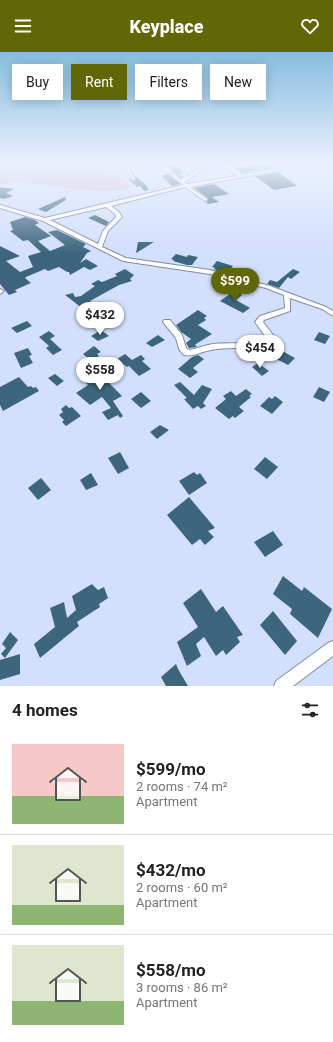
<!DOCTYPE html>
<meta charset="utf-8">
<style>
:root{--surface:#fff;--page:#f2f2f2;--text:#202124;--muted:#757577;--line:#e0e0e0;--accent:#606707}
body{margin:0;font-family:Roboto,sans-serif;background:var(--page);color:var(--text);height:100vh;display:flex;flex-direction:column;font-size:15px;white-space:nowrap}
*{box-sizing:border-box;margin:0}
p{font-size:13px;color:var(--muted)}
.icon{flex:none;width:22px;height:22px;fill:none;stroke:currentColor;stroke-width:2;stroke-linecap:round;stroke-linejoin:round}
.map{position:relative;height:634px;overflow:hidden}
.drawer{display:flex;flex-direction:column;background:var(--surface);flex:1}
.drawer>*{flex:none}
.guide{position:absolute;left:12px;top:12px;width:309px;height:36px;display:flex;gap:8px}
.price{position:absolute;translate:-50% -34px;padding:0 9px;border-radius:14px;background:#fff;color:#222;font-size:13px;line-height:26px;filter:drop-shadow(0 1px 2px #0008)}
.price::after{content:'';position:absolute;left:50%;top:24px;width:12px;height:9px;margin-left:-6px;background:inherit;clip-path:polygon(0 0,100% 0,50% 100%)}
.price.on{background:var(--accent);color:#fff}
ul{padding:0;list-style:none}
li{display:flex;align-items:center;gap:12px;height:100px;padding:0 12px}
li+li{border-top:1px solid var(--line)}
li span{display:grid;place-items:center;flex:none;width:112px;height:80px;border-radius:0px;color:#555}
li>.icon{margin-inline-start:auto}
span .icon{width:48px;height:48px;fill:#fffc;stroke-width:1}
li b{font-size:17px}
h2{display:flex;justify-content:space-between;align-items:center;height:48px;padding:0 12px;font-size:17px}
.pill{padding:0 14px;border-radius:0px;background:var(--surface);box-shadow:0 2px 10px #0003;font-size:14px;line-height:36px}
.pill.on{background:var(--accent);color:#fff}
header{display:flex;justify-content:space-between;align-items:center;height:52px;padding:0 12px;background:var(--accent);color:#fff;font-size:18px;font-weight:800}
.map>svg:first-child{display:block}
</style>
<header><svg class="icon" aria-label="menu" viewBox="0 0 24 24"><path d="M4 6h16M4 12h16M4 18h16"/></svg>Keyplace<svg class="icon" aria-label="heart" viewBox="0 0 24 24"><path d="M12 20l-8-8c-3-5 5-10 8-4 3-6 11-1 8 4z"/></svg></header>
<div class="map">
<svg width="333" height="634" viewBox="0 0 333 634">
<rect width="100%" height="100%" fill="#d3e0fd"/>
<path fill="#d5c0d5" d="M12,111H99L133,135C91,147 44,126 0,132V112Z"/>
<g fill="#3d667e">
<polygon points="166,111 175,111 183,121 178,122 182,125 181,126 173,119"/>
<polygon points="243,111 264,111 274,116 242,121 236,116 249,115"/>
<polygon points="278,120 297,134 274,138 255,124"/>
<polygon points="168,122 180,132 172,134 162,124"/>
<polygon points="134,123 146,133 149,138 144,139 140,134 137,135 126,125 134,129 136,127"/>
<polygon points="214,132 229,142 212,145 219,150 208,152 206,150 208,148 208,146 194,136"/>
<polygon points="0,135 14,137 6,141 13,144 4,147 0,146"/>
<polygon points="65,145 66,148 46,160 38,157"/>
<polygon points="95,163 109,170 106,174 88,166"/>
<polygon points="25,165 35,168 39,171 35,173 51,184 38,189 50,199 65,193 48,180 57,178 86,192 83,195 91,199 87,201 80,211 86,207 98,214 90,218 84,215 70,223 69,220 67,220 59,215 48,219 45,217 26,225 25,226 31,231 15,238 17,240 9,243 0,232 0,194 20,204 6,209 20,220 33,215 28,204 41,200 28,188 23,189 10,179 13,178 10,170"/>
<polygon points="138,190 154,190 136,201"/>
<polygon points="176,202 187,205 188,203 198,205 192,213 187,213 173,209 174,208 171,207"/>
<polygon points="217,209 233,214 228,220 219,219 214,217 215,216 212,215"/>
<polygon points="125,217 134,223 130,227 132,229 119,233 90,249 91,250 82,256 65,243 73,241 75,245 81,244 95,234 91,232 98,228 102,230 117,224 115,222"/>
<polygon points="293,217 300,220 291,227 288,225 279,236 267,232 270,228 277,230"/>
<polygon points="234,239 242,243 236,248 250,256 243,261 220,249"/>
<polygon points="198,258 207,264 204,266 206,268 198,273 212,282 196,292 195,293 197,295 189,296 186,291 191,287 181,280 176,273"/>
<polygon points="27,269 32,274 17,281 11,276"/>
<polygon points="101,278 109,284 98,289 91,284"/>
<polygon points="49,279 55,284 50,287 62,298 53,303 46,296 49,294 39,285"/>
<polygon points="319,280 330,284 325,292 314,288"/>
<polygon points="158,283 165,288 152,295 146,291"/>
<polygon points="267,291 274,296 275,295 295,306 288,313 259,298 255,307 245,304 249,298 252,299"/>
<polygon points="94,294 101,300 97,302 99,304 91,309 83,302"/>
<polygon points="28,296 32,303 29,304 33,311 21,316 14,301"/>
<polygon points="125,302 132,308 141,303 145,307 142,309 151,317 139,324 129,314 127,315 117,307"/>
<polygon points="198,303 204,307 193,316 198,320 190,326 178,317 192,305"/>
<polygon points="93,309 99,316 98,316 105,323 102,324 122,344 113,349 123,364 120,366 118,363 108,368 102,360 111,356 102,345 90,353 76,341 88,333 84,329 92,324 82,314"/>
<polygon points="258,311 269,319 262,324 252,315"/>
<polygon points="55,322 64,329 57,334 48,326"/>
<polygon points="19,325 28,335 31,334 33,336 36,335 39,339 3,359 0,353 0,335"/>
<polygon points="180,330 194,343 202,333 212,337 203,351 206,354 201,357 198,354 193,357 184,347 187,346 174,333"/>
<polygon points="319,335 330,340 324,350 313,345"/>
<polygon points="246,337 252,342 249,344 251,345 239,355 244,359 235,366 233,364 229,367 215,356 226,347 223,344 231,339 236,344"/>
<polygon points="141,340 151,349 141,356 131,347"/>
<polygon points="275,344 283,350 272,362 260,354 269,345 272,347"/>
<polygon points="66,353 69,356 72,355 81,364 66,374 62,370 64,368 59,363 63,360 61,357"/>
<polygon points="160,373 169,378 157,387 150,380"/>
<polygon points="120,400 129,416 118,422 108,406"/>
<polygon points="265,405 278,415 267,427 254,417"/>
<polygon points="194,420 197,423 200,421 207,431 189,443 179,429"/>
<polygon points="91,421 98,433 86,438 80,428"/>
<polygon points="41,426 51,438 38,448 28,436"/>
<polygon points="189,445 215,476 208,479 214,485 205,493 200,487 192,493 167,463"/>
<polygon points="273,479 283,493 265,505 254,490"/>
<polygon points="283,524 302,539 304,535 332,557 318,586 290,562 292,557 273,542"/>
<polygon points="92,532 98,538 104,535 108,546 99,552 100,555 77,570 79,574 40,606 34,592 55,575 50,556 64,550 67,566 76,558 72,544"/>
<polygon points="201,537 216,560 223,554 243,583 237,585 240,590 226,603 223,598 216,604 204,585 196,592 201,604 187,614 177,590 198,575 183,551"/>
<polygon points="273,559 297,589 285,603 260,573"/>
<polygon points="10,580 18,588 5,606 1,602 6,596 2,592"/>
<polygon points="20,602 20,622 0,628 0,608"/>
<polygon points="176,612 178,617 188,634 166,634 161,625"/>
</g>
<g fill="none" stroke-linecap="round" stroke-linejoin="round">
<g stroke="#7f8ba6" stroke-width="2">
<g id="minor">
<polygon points="132,111 138,111 129,115 131,121 135,127 133,128 127,121 125,114"/>
<path d="M157,111H161L181,128C192,122 210,108 223,111C229,112 237,119 242,123L278,117L280,118L190,135L207,147V148L205,149L185,135L111,154L119,160L122,165L108,179L102,195L126,206L210,218L270,234L326,255L333,259V264L322,257L290,246V259L264,268L263,270L273,283L272,287C252,299 233,294 211,298C203,299 193,305 184,303L179,297L176,286L163,270L164,268H170L182,283L186,296L189,298C197,297 205,293 213,292C231,290 249,294 265,284L255,270L260,264L285,256L284,243L266,236L210,222L123,209L43,169L0,156V153L45,166L183,133ZM220,112L238,124L187,132L184,130L202,118ZM106,155L115,162L116,165L103,179L98,192L50,168Z"/>
<polygon points="0,237 4,239 0,242"/>
<polygon points="333,589 333,604 293,634 274,634 276,629 328,591"/>
</g>
</g>
<use href="#minor" fill="#fff" fill-rule="evenodd"/>
</g>
<linearGradient id="sky" x2="0" y2="1"><stop stop-color="#85bddf"/><stop offset="0.56" stop-color="#ebf1fe"/><stop offset="1" stop-color="#ebf1fe" stop-opacity="0"/></linearGradient>
<rect width="333" height="200" fill="url(#sky)"/>
</svg>
<b class="price on" style="left:235px;top:250px">$599</b>
<b class="price" style="left:100px;top:284px">$432</b>
<b class="price" style="left:260px;top:317px">$454</b>
<b class="price" style="left:100px;top:339px">$558</b>
<div class="guide">
<a class="pill">Buy</a>
<a class="pill on">Rent</a>
<a class="pill">Filters</a>
<a class="pill">New</a>
</div>
</div>
<section class="drawer">
<h2>4 homes<svg class="icon" aria-label="filters" viewBox="0 0 24 24"><path d="M4 7h16M4 17h16"/><circle cx="9" cy="7" r="2"/><circle cx="15" cy="17" r="2"/></svg></h2>
<ul>
<li><span style="background:linear-gradient(#f6c9c9 65%,#8fb573 0)"><svg class="icon" aria-label="home" viewBox="0 0 24 24"><path d="M3 11l9-7 9 7M6 9v11h12V9"/></svg></span><div><b>$599/mo</b><p>2 rooms · 74 m²</p><p>Apartment</p></div></li>
<li><span style="background:linear-gradient(#dfe7d0 75%,#8fb573 0)"><svg class="icon" aria-label="home" viewBox="0 0 24 24"><path d="M3 11l9-7 9 7M6 9v11h12V9"/></svg></span><div><b>$432/mo</b><p>2 rooms · 60 m²</p><p>Apartment</p></div></li>
<li><span style="background:linear-gradient(#dfe7d0 70%,#8fb573 0)"><svg class="icon" aria-label="home" viewBox="0 0 24 24"><path d="M3 11l9-7 9 7M6 9v11h12V9"/></svg></span><div><b>$558/mo</b><p>3 rooms · 86 m²</p><p>Apartment</p></div></li>
</ul>
</section>
